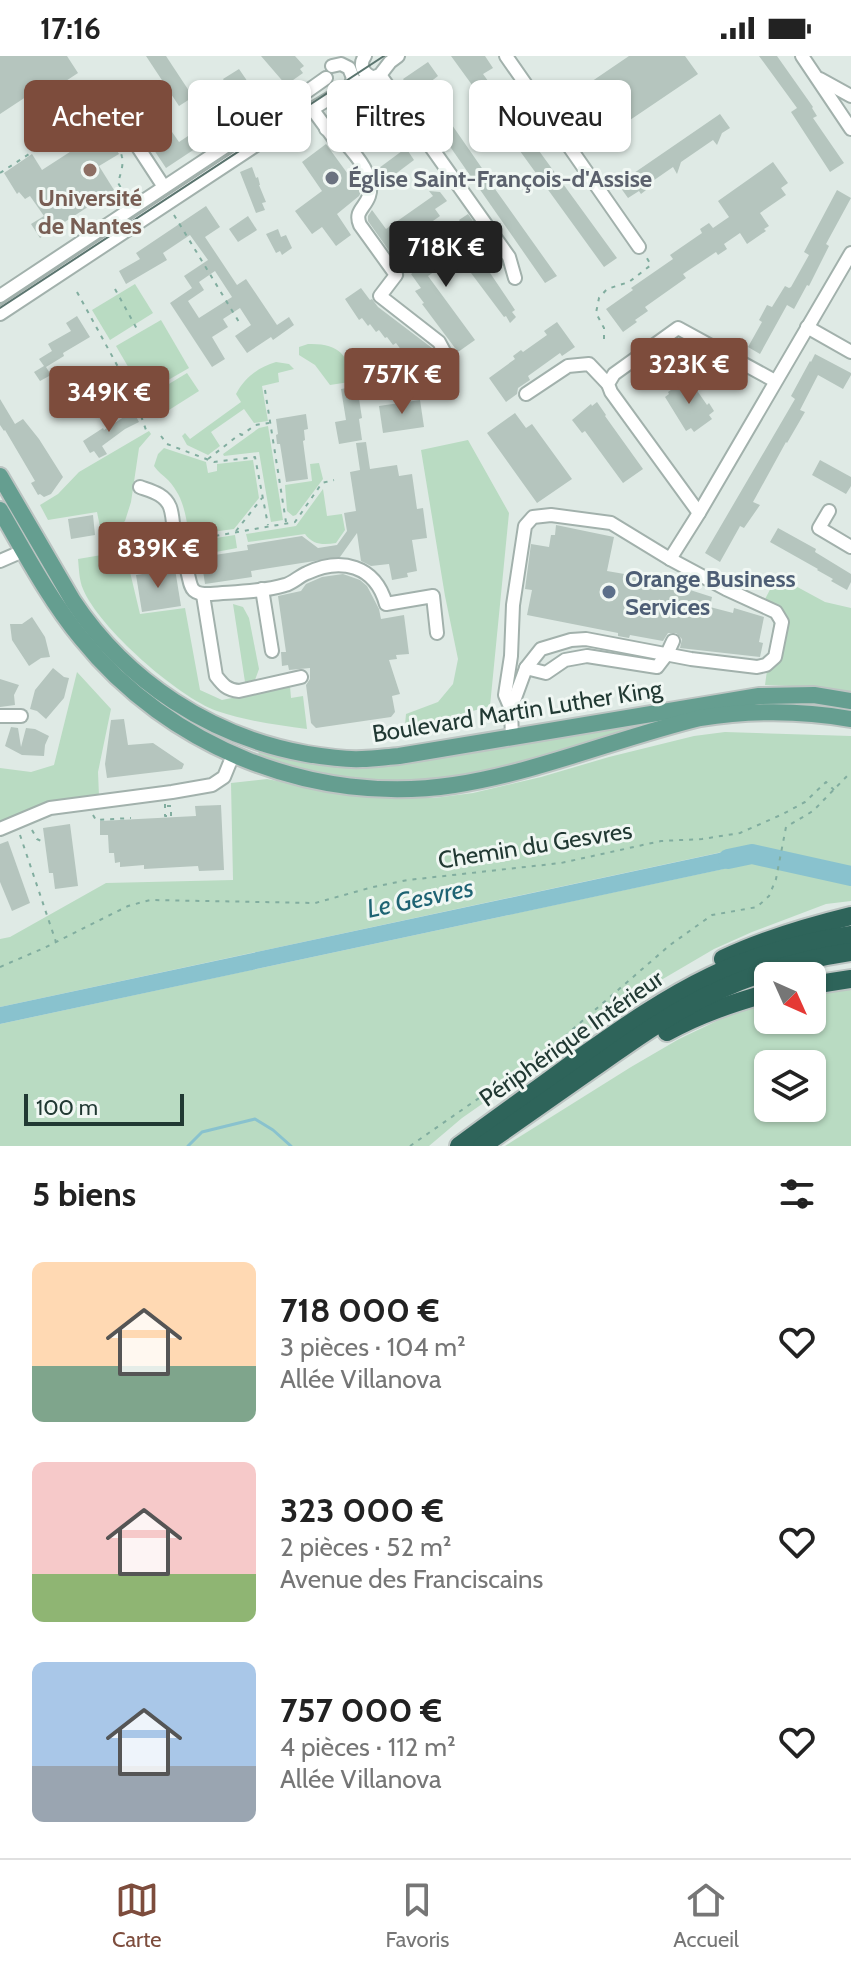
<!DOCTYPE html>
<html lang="fr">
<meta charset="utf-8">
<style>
:root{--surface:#fff;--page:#f2f2f2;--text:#222;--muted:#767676;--line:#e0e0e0;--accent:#7d4c3c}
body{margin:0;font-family:Cabin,sans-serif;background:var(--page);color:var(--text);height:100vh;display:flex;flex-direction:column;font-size:30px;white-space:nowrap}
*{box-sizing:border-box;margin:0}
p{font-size:26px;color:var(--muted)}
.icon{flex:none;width:44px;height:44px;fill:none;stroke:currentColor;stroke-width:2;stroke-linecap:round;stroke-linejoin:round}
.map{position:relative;height:1090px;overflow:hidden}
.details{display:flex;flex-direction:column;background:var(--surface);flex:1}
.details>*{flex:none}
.top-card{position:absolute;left:24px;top:24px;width:804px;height:72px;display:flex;gap:16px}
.needle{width:52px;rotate:135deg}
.fabs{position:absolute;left:754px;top:906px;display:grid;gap:16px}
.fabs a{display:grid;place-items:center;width:72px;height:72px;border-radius:12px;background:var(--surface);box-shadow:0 2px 6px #0004;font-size:40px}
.scale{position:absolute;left:24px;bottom:20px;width:160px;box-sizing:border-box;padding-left:8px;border:4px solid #213933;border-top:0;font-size:22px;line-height:28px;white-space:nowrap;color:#213933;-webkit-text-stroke:6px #f0f7f3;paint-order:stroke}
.price{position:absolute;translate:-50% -68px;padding:0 18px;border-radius:8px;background:var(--accent);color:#fff;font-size:26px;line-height:52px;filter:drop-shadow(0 2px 4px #0008)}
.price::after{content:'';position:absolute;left:50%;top:48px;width:24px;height:18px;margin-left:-12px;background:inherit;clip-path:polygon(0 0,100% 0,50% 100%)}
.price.on{background:#222;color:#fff}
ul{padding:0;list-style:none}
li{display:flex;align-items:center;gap:24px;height:200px;padding:0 32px}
li span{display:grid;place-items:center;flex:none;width:224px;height:160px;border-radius:12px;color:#555}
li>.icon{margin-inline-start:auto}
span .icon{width:96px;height:96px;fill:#fffc;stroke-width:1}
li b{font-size:34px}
h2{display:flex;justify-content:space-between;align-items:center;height:96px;padding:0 32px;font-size:34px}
.chip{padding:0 28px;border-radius:12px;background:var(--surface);box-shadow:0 2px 6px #0004;font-size:28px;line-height:72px}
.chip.on{background:var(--accent);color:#fff}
.status{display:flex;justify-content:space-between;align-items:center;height:56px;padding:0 40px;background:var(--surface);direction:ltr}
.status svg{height:22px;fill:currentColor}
.tabs{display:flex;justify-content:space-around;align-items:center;height:112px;border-top:2px solid var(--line);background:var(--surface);font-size:22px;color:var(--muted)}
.tabs a{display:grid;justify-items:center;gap:4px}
.tabs .on{color:var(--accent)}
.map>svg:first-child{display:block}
</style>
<div class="status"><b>17:16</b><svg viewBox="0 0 49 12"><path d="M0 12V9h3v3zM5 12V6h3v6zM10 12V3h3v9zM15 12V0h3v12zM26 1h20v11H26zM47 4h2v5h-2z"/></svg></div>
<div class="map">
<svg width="851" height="1090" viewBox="0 0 851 1090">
<rect width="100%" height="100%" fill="#dfeae5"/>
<g fill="#b9dbc2" fill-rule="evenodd">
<polygon points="135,228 153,257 110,284 92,254"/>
<polygon points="161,264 189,312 144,338 116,290"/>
<path d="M308,288C339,287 346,298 356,325L330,329L315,309L299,299V291Z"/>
<path d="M276,306L289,308L294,313L278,317L279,326L262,330L268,365L254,367L244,353L211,376L220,390L208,399L187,389L182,380L185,377L190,383L241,346L236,338C245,321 259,311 276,306Z"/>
<polygon points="187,317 199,335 161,359 149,340"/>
<polygon points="268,370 283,464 271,466 259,396 224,400 223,398 259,372"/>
<polygon points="149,375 151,378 139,392 131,446 125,465 117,473 101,476 97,456 48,464 40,449 58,438 79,416"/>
<polygon points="468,384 509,457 490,650 421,670 405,669 406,658 438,646 453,628 458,603 445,540 421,394"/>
<path d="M164,392L206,406L208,417L217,415V408L253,404L259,442L234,473L212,476L210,469L188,473C185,455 182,439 168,424C163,419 158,416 154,410L158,398Z"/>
<polygon points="319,407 323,423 296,459 293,460 287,455 285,429 312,425 310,408"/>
<path d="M323,433L327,460L342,458L345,474L336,487C323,489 313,489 305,478L248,486L246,478L296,470Z"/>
<path d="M235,479L237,492L200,499L201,513C189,510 191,496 190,486Z"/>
<path d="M125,495L140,558L185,552L200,634L222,644L290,630L291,642L303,640L307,673C277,669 246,665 217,655C178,641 99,572 83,533C79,524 79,512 78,503Z"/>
<polygon points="777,520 825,546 851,552 851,637 812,631 765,629 775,556 761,551"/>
<polygon points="233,548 243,551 249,562 259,613 255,624 245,626"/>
<polygon points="77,616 111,653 98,716 99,740 0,767 0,712 31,716 54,709"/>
<polygon points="627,667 630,675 492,717 405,727 351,725 317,720 258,701 259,694 322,705"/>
<polygon points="725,676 851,680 851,845 826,848 752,876 714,893 656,927 462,1062 429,1090 0,1090 0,968 751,807 755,789 0,951 0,883 10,881 106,827 233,824 231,727 267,723 333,736 393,742 434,742 473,737 541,721 609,701 694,680"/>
<path d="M851,930V1090H505L631,1011L679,983L725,961L768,947V964H812V936ZM768,1008H812V1052H768Z"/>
</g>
<polygon fill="#89c2ce" points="756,789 752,807 0,968 0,951"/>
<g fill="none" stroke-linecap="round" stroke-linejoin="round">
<polyline stroke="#89c2ce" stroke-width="3" points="188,1090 202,1076 255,1063 273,1074 291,1090"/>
<polyline stroke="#89c2ce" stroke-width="20" points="728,803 752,798 851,820"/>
</g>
<g fill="#b5c5be" fill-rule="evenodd">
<polygon points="0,0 67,0 78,17 46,38 41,31 0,58"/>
<polygon points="146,0 166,0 193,41 179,50"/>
<polygon points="261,0 295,0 304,10 300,13 303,17 286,29"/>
<polygon points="451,0 485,0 493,12 483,18 617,202 604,211"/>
<polygon points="629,0 685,0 698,18 630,64 610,35 580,56 579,54 569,61 560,47"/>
<polygon points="759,0 777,0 813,51 812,52 817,60 813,62 844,107 830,116 791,56 797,52"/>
<polygon points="428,6 438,20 425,30 486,118 490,116 495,123 490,126 557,220 545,227 403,23"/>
<polygon points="239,13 263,48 166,112 142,76 163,63 179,86 194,76 188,67 218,48 224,57 239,47 223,23"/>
<polygon points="720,58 730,72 722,77 717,89 713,84 681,106 677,118 673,111 647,129 646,134 641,138 639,135 628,142 618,128"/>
<polygon points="85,67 98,87 109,81 119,98 99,110 114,134 40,182 31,168 44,160 30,140 25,143 19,136 17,138 4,117 32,98 42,114 76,92 68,78"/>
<polygon points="326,88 361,136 359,140 337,158 351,179 336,190 322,171 312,178 295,155 322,135 302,106"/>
<polygon points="406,92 414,104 382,128 375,115"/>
<polygon points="773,106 788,127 781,132 786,139 760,157 769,170 764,173 766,175 747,188 740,177 724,188 727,193 718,199 716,196 683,218 686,222 645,251 648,255 635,264 637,266 623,276 606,253 633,234 631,232 673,203 670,199 702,177 700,173 709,167 713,172 729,161 718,145"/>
<polygon points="252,111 256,122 258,121 260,129 259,129 266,146 262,147 265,154 256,157 240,116"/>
<polygon points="837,134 851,142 826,188 829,190 809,230 807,229 794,253 787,249 760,298 748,291 762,266 759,264 767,249 772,251 785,230 789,232 791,231 809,199 804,196"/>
<polygon points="429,135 440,136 447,145 435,153 440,160 423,172 418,165 392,184 401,197 399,198 402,202 397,206 368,165 368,160 372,154 386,173 433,140"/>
<path d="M206,150L220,171L205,181L237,229L246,223L277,269L289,261L294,269L273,284L271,281L247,297L235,280L251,269L240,252L223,263L228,271L212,281L225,303L212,311L170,247L192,232L184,220L208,204L190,179L163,197L167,204L126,228L119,215L140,203L136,197ZM215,215L232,241L199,262L188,245L204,234L199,226Z"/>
<polygon points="468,158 483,179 468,190 469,192 428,220 475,284 458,296 422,248 424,247 415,235 421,232 411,218 469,178 459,164"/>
<polygon points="248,160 257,174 238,186 229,173"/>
<polygon points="278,173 281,181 286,179 292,192 282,199 280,195 276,197 266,178"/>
<polygon points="484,208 515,254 512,256 516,261 510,267 506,260 504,261 471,217"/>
<polygon points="361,232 370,244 372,243 378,251 432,292 444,313 433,322 422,306 419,308 413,300 410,302 405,294 402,295 396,287 393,289 387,281 385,282 379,274 376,276 370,268 368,270 362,262 359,264 345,243"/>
<polygon points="77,260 90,281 63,297 64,300 46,311 51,319 40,325 34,316 44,310 39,303 52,295 48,288 71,275 66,267"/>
<polygon points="557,266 575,291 562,300 560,297 528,320 530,324 518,332 517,338 506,346 489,322 515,303 513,300 521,294 523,296 547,279 544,275"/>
<polygon points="815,298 851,317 851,319 843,333 818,319 800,354 805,356 787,387 786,386 753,446 760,449 744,472 740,470 739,472 720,506 705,497 795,343 791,340 810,305 811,306"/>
<polygon points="109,317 123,340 104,350 99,341 106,334 100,323"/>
<polygon points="689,323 707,349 709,347 714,355 709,359 712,363 694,376 691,372 686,375 665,341 669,338 668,336 684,325 685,327"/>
<polygon points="357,330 362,362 359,363 362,384 339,388 335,366 346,364 341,333"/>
<polygon points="0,343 15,368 23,363 39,383 63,421 51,438 44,441 40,438 38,439 31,427 35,425 5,374 4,375 0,369"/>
<polygon points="420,344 424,371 383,377 379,350"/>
<polygon points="597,346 606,359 605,360 643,413 623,427 585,375 582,377 572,364 591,348 592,350"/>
<polygon points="133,355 139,366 125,373 102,390 107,398 99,402 94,395 90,397 83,385 103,372 104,374"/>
<polygon points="515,357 526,372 532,368 572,423 537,447 487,377"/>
<polygon points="306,358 308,373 304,374 305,384 303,385 308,423 286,426 280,388 277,388 276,379 278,378 276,363"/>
<polygon points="366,386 370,413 397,409 399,420 412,418 417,453 423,452 427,482 412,484 417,515 407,517 408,521 392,524 389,508 371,510 361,505 357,477 340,501 251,515 252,521 205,528 201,501 248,494 247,489 302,480 318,492 337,489 347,475 344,457 356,455 350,416 360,414 356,387"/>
<polygon points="820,404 851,421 851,430 846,438 812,419"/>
<polygon points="93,459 95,479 71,483 68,463"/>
<polygon points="556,469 614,481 607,515 688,529 687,533 712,541 710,551 733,557 734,552 764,561 759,586 763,587 760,601 680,592 682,583 676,577 668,577 663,585 630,579 629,582 618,580 618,577 527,559 532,534 525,533 531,488 549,491 551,479 555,479"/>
<polygon points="778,472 816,493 815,496 851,518 851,526 847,534 831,525 833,523 817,514 818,513 770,486"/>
<polygon points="175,513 181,550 142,556 136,519"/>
<polygon points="343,518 360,524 367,530 379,553 381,563 404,559 409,598 396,599 397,603 389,604 400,638 392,640 395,656 391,661 316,672 311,667 306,629 310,623 310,612 289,614 288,609 282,610 281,596 286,596 278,540 301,535 306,528 322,521"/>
<polygon points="32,561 45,581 50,601 41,602 29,610 12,584 10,568 22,568"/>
<polygon points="53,612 64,621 69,622 64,642 46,663 37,655 30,653 35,634"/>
<polygon points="0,623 19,629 14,639 15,649 0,651"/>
<polygon points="124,663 128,689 153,687 184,708 182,713 107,722 105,708 111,664"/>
<polygon points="11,671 18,672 21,691 26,672 35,673 49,680 45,689 44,700 22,699 5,690"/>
<polygon points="221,749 224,814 199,815 198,810 144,813 144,809 120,811 120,806 115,807 114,797 109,797 108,779 100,779 100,765 196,760 195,750"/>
<polygon points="70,768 78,830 55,833 53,817 49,817 43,772"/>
<polygon points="8,785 30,847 12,855 0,826 0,788"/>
</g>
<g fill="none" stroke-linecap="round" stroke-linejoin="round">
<g stroke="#a2b1ac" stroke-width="16">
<g id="minor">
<path d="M365,0C359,8 362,17 372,21"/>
<polyline points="506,0 639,191"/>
<polyline points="802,0 851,73"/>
<polyline points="332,10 341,8 349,12 353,22 350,30"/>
<polyline points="380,19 509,201 515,222"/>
<polyline points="820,23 851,40"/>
<path d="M313,54L335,84L341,82C353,96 376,119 369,140C365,152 354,155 360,169L396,219L380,240L439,286L446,299"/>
<polyline points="115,56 164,131"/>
<polyline points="326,73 355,51 346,34"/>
<polyline points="0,240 285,51 326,22"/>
<polyline points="0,258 294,64 350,30 380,19 390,6 398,0"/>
<polyline points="807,271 851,296"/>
<polyline points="526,338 568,310 589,308 608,328"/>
<path d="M140,431C151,435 165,438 170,451C174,462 173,477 175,488C177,497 183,503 186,511C192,529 187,539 211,538C235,536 262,536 285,529C293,527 299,520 307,517C341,501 375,509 386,548L433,540L437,577"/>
<polyline points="829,455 819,472 851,491"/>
<polyline points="699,457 611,336 608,328 614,318 678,272 775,325"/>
<polyline points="121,485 143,490 175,486"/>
<polyline points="670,503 699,457 851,197"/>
<polyline points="0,505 23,495"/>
<polyline points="262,533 272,595"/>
<path d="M203,539L216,620C223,629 227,634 239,635L301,621"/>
<polyline points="511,653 526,612 546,617 565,604 587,600 657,611 667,598 673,585"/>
<polyline points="0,660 21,660"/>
<polyline points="512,682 511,653 505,639 511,600 513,549 525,470 533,461 551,459 611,467 670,503 726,533 776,556 782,566 775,601 766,609 757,611 691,603 586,583 571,584 541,593 526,612"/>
<polyline points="0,773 50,752 172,736 212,729 224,721 233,699"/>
</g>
</g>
<g stroke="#bcc4c2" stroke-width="20">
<g id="major">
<path d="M0,420L73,545C127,626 211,681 307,698C325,701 344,704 362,703C374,703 386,701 399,700L759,640L814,639L851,645"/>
<path d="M0,454C25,497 49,543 81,582C169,692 315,750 454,729C538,716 618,682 700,662C751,654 800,654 851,663"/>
</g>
</g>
<g stroke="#bcc4c2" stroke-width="22">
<g id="highway">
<path d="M723,903C765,883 806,871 851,860"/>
<polyline points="812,929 851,923"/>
<path d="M667,976C699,958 733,947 768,937"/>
<path d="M459,1090C498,1061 538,1033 577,1004C621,973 663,943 711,920C755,899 803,886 851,879"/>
<path d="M482,1090C519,1064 556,1038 592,1013C614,998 635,982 658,968C716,930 782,906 851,896"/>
</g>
</g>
<g stroke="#81ad9f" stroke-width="2" stroke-dasharray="4 6" stroke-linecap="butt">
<path d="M0,117L49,85L84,65C99,74 118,83 122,101C124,109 120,119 118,127L127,141"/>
<polyline points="174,159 239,266"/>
<polyline points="115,233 138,275"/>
<polyline points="77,236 134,340 146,374"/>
<polyline points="604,283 604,272 596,257 599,242 607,233 629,226 651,209 645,199"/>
<polyline points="265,334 286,466"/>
<polyline points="161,380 167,388 214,406 255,401 268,469"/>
<polyline points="208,403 240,378 242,379 255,369 269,367"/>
<polyline points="236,475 262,442"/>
<polyline points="187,478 195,477 203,482 295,466 322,427 334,424"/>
<polyline points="165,748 165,760 167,760"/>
<polyline points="167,750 171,750 171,761"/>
<polyline points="93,759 96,764 131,762"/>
<polyline points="32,774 37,783 45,787"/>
<polyline points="20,779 56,886"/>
<polyline points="0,911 44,892 128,850 150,844 315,847 373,831 408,824 561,807 661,785 702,783 740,777 783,758 805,746 826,726 834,734"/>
<polyline points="410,1090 551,992 670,889 712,859 757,851 769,840 776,823 786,771 813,755 851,716"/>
</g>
<use href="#minor" stroke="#fff" stroke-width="12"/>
<use href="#major" stroke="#659e90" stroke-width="16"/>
<use href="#highway" stroke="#2e645a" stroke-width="18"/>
<polyline stroke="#5b756f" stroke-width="2" points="0,252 384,0"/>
</g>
<circle fill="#8d6e63" stroke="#f0f7f3" stroke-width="3" cx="90" cy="114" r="8"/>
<circle fill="#6b7280" stroke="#f0f7f3" stroke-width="3" cx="332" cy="122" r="8"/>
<circle fill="#5c6f8a" stroke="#f0f7f3" stroke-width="3" cx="609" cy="536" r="8"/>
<g text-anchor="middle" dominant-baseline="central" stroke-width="6" stroke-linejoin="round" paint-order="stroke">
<g font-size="24" font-weight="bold" fill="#5b616d" stroke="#f0f7f3" text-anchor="start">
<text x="348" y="122">Église Saint-François-d'Assise</text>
</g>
<g font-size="24" font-weight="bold" fill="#785e54" stroke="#f0f7f3">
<text x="90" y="141">Université<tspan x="90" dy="28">de Nantes</tspan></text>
</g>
<g font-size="24" font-weight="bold" fill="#4e5e75" stroke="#f0f7f3" text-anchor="start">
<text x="625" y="522">Orange Business<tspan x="625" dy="28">Services</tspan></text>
</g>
<g font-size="24" fill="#213933" stroke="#f0f7f3">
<text transform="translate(517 655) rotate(-9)">Boulevard Martin Luther King</text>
<text transform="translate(535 789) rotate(-9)">Chemin du Gesvres</text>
<text transform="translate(571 982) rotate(-35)">Périphérique Intérieur</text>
</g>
<g font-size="26" font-style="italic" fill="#1e6373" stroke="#f0f7f3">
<text transform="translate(420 842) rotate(-12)">Le Gesvres</text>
</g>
</g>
</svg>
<div class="fabs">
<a><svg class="needle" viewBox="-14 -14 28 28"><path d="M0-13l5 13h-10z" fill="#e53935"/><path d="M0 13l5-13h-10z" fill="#767676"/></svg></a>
<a><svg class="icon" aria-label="layers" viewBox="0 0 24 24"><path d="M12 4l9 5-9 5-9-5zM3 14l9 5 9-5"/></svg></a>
</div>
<div class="scale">100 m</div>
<b class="price on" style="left:446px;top:233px">718K €</b>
<b class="price" style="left:689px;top:350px">323K €</b>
<b class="price" style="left:402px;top:360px">757K €</b>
<b class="price" style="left:109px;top:378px">349K €</b>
<b class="price" style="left:158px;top:534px">839K €</b>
<div class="top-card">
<a class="chip on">Acheter</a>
<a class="chip">Louer</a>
<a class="chip">Filtres</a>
<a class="chip">Nouveau</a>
</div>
</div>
<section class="details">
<h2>5 biens<svg class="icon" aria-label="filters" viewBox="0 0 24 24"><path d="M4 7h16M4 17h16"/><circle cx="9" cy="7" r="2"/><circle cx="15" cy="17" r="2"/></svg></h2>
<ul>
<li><span style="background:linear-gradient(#ffd9b3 65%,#7fa58c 0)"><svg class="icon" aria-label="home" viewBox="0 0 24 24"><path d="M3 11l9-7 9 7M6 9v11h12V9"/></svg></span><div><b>718 000 €</b><p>3 pièces · 104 m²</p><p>Allée Villanova</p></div><svg class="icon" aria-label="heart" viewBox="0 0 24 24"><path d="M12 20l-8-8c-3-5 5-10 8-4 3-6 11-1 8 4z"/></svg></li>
<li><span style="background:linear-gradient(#f6c9c9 70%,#8fb573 0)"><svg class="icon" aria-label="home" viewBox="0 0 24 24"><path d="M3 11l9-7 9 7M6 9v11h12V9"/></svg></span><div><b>323 000 €</b><p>2 pièces · 52 m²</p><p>Avenue des Franciscains</p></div><svg class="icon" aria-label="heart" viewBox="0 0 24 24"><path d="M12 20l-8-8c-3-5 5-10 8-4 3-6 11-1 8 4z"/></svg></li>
<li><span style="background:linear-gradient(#a9c7e8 65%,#9aa5b1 0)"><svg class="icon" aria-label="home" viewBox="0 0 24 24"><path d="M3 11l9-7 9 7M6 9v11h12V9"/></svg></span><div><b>757 000 €</b><p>4 pièces · 112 m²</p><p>Allée Villanova</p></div><svg class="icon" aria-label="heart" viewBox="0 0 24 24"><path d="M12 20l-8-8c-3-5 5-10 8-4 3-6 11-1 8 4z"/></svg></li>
</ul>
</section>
<nav class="tabs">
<a class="on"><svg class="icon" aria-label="map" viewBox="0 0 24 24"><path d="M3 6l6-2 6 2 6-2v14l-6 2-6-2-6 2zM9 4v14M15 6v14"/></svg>Carte</a>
<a><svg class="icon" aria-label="saved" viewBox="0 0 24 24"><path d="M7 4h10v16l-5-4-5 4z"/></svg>Favoris</a>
<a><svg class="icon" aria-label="home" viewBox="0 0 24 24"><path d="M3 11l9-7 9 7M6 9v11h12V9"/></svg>Accueil</a>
</nav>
